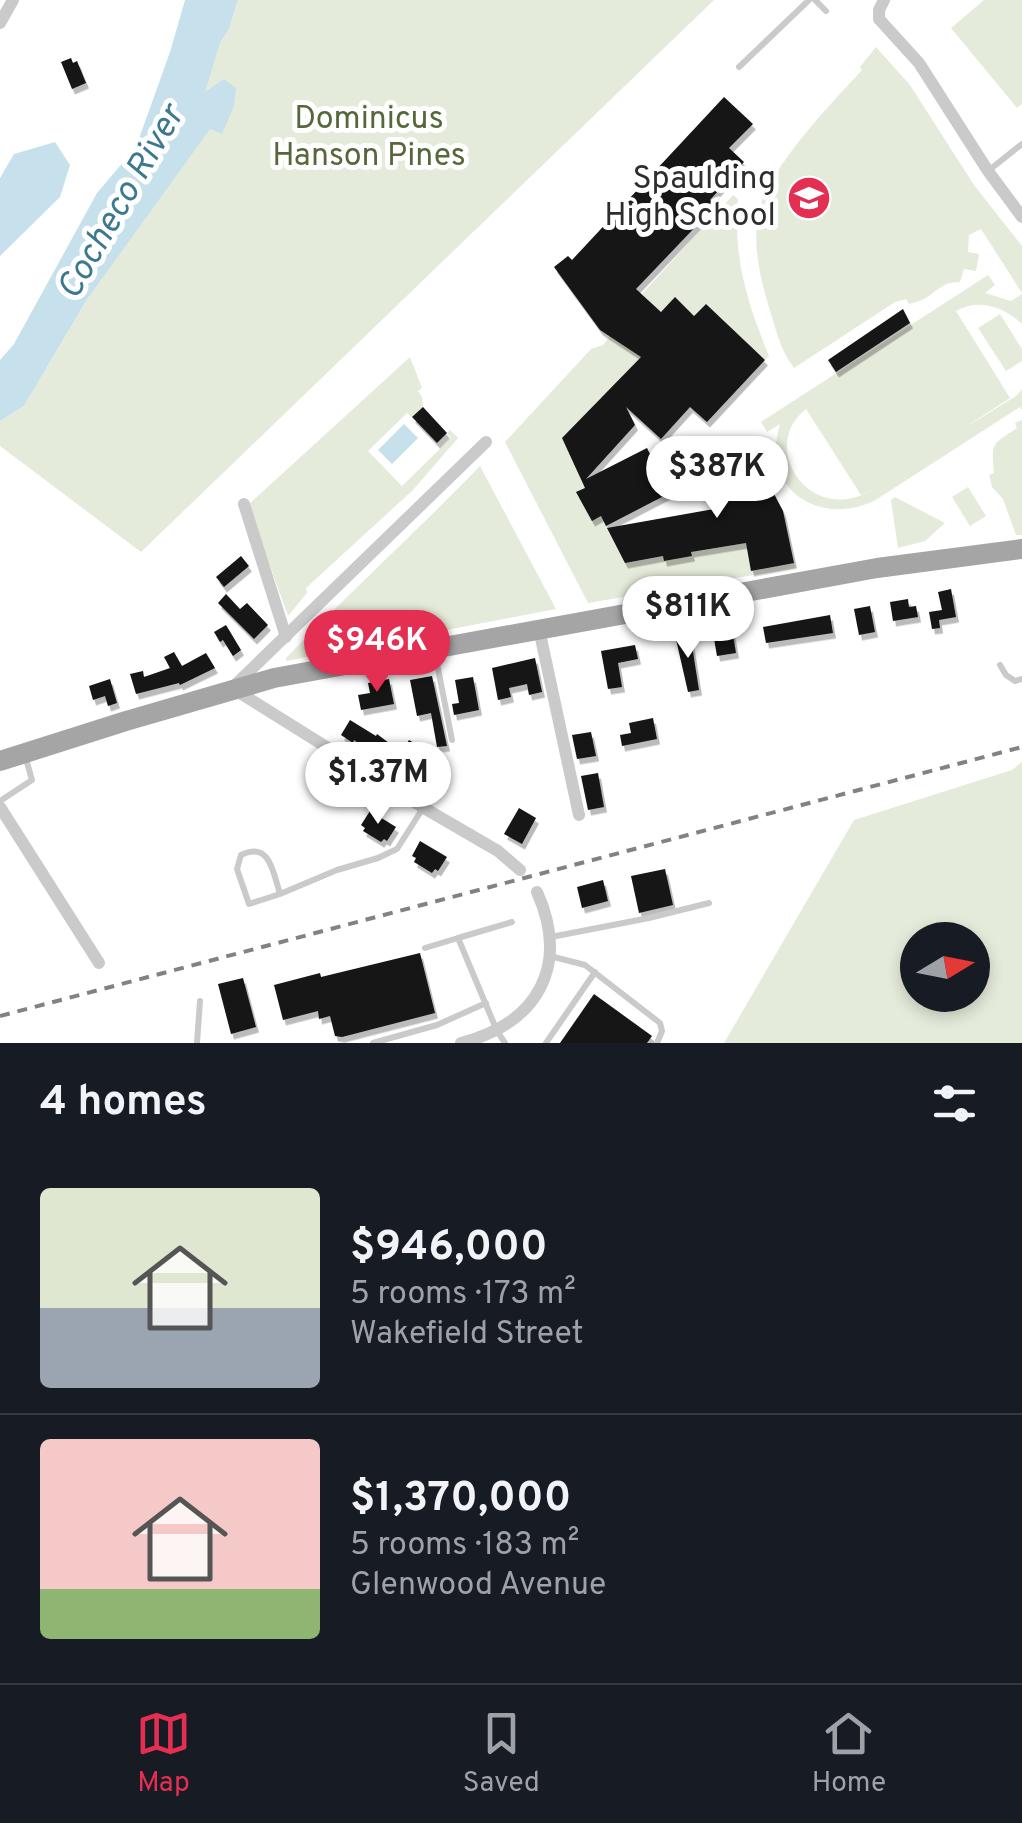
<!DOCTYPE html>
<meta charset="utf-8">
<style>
:root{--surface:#171b24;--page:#242831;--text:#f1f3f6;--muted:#9ea1a6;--line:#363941;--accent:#e42f52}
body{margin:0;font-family:Overpass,sans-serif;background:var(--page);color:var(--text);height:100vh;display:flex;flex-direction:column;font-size:38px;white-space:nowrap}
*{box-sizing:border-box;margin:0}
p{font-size:32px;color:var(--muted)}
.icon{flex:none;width:55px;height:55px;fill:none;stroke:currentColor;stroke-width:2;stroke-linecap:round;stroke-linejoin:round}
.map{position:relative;height:1043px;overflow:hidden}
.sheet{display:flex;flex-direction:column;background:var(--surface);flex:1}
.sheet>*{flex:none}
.needle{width:65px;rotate:80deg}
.fabs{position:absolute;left:900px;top:922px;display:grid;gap:20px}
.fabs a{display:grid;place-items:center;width:90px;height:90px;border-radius:50%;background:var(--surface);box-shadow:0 5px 15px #0003;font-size:50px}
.price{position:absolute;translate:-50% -85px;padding:0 22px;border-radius:35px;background:#fff;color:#222;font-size:32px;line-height:65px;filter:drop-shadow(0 2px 5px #0008)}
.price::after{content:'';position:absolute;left:50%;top:60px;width:30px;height:22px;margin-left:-15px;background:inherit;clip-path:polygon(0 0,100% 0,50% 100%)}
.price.on{background:var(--accent);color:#fff}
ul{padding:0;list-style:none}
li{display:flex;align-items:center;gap:30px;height:250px;padding:0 40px}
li+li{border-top:2px solid var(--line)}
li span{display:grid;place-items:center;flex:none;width:280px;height:200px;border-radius:10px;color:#555}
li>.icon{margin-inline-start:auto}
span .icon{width:120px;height:120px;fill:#fffc;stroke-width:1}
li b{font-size:42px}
h2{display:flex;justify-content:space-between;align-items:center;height:120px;padding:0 40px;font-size:42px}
.tab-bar{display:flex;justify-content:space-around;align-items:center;height:140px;border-top:2px solid var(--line);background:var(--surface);font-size:28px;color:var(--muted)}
.tab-bar a{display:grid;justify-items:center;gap:5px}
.tab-bar .on{color:var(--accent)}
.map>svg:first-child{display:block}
</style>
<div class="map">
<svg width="1022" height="1043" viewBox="0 0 1022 1043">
<defs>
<filter id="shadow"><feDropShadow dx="3" dy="5.5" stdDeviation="0" flood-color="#0004"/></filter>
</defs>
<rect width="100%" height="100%" fill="#fff"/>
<g fill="#e5ebda" fill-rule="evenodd">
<polygon points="238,0 714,0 141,552 0,446 0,421 24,406 86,301 210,128 221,133 204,94 220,43 229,29"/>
<polygon points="984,0 1022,0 1022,104 1017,108 951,28"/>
<path d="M876,47L910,85L974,185L1022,246V293L981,229L969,235L968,252L979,254L976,271L964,269L960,282C944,281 937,291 924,299C923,300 910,304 909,304L906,299L895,302L794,368C780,350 775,326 768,304C760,277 754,249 757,220C762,174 830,105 862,70L860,67Z"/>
<path d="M733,195L738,199C733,258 747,302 769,356L765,360L706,304L694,316L674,298L661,312L642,294Z"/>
<path d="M988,275L995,285L985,293L1011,301L1022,294V324C1003,307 980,298 956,311L1010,398L961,430L1016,396L1022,389V410L1020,407L874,501C817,527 760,488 780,424L767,432L761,422ZM806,409L861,495L873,489C813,528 756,449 806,409Z"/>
<polygon points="1000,314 1022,349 1022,361 1006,371 978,328"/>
<polygon points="610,336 641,357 562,438 585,488 577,492 592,520 601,517 625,563 663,556 665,561 691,556 691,552 746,543 794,563 795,568 588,603 505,442 591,349 603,345"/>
<polygon points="410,357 422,388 418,391 422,397 423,407 412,417 407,413 368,451 402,486 451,438 447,433 450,430 458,438 413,490 306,588 307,593 288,616 248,505"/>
<path d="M1022,420V535H1016L1003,499L992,487L989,475L994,473C991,443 992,444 1017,428L1015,423Z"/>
<path d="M480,466L556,609L286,661V658C349,593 417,531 480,466Z"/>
<polygon points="968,487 986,516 970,526 952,497"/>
<polygon points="895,497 945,523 925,541 898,548 891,500"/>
<path d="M1022,762V1043H724L854,820L1012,770ZM972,940V995H918V940Z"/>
</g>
<g fill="#c6e1eb">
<polygon points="185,0 238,0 229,29 220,43 205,92 224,79 236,88 234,106 222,134 210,129 86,301 24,406 0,421 0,360 14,344 97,193 136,147 170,52"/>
<polygon points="55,142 70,165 60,197 0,256 0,178 14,154"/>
<polygon points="404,424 418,438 392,464 378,450"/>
</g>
<g fill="#141414" filter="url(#shadow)">
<polygon points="71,58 73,63 77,61 86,83 72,89 61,62"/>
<polygon points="724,97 753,124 729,148 744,162 710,200 713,203 698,220 700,222 636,289 661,312 675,297 694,316 706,304 765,360 707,422 690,407 661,439 626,407 635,425 586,479 647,448 659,472 677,463 687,484 606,526 601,516 592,521 576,492 585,488 562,438 641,357 600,330 554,267 568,256 572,260"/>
<polygon points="903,309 910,323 836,372 828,360"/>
<polygon points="423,407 447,433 437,443 412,417"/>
<polygon points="750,450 756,479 765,477 783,511 794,563 751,571 746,543 691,552 692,556 664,561 663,556 625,563 607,528 714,509 707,458"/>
<polygon points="241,556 249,566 224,587 216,577"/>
<polygon points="951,589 956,617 939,620 940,628 932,629 929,612 942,610 938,592"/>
<polygon points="226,594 240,609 247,603 268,625 254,639 218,603"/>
<polygon points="908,599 909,607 916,606 918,617 893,621 890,602"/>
<polygon points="870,606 875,632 859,635 854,609"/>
<polygon points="830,615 833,633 766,643 763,627"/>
<polygon points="226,625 241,650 233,656 223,640 220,642 214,632"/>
<polygon points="732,629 736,653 717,656 713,633"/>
<polygon points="690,633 699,690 688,692 675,635"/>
<polygon points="635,645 638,659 618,663 622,687 608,689 601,651"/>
<polygon points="174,652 182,666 206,653 215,668 180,685 179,683 136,694 130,674 143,671 144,677 170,668 164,657"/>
<polygon points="535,658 542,692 529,695 527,684 509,688 511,697 498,700 492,668"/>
<polygon points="432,676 447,746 437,747 431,713 417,716 410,680"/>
<polygon points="473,677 479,710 454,715 452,704 459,703 455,680"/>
<polygon points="110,679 117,703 108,706 105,696 93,700 89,686"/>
<polygon points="389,679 394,704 361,710 358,695 370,693 368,683"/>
<polygon points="653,718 657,739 622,746 620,735 631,733 629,723"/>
<polygon points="350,720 376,736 377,734 401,752 409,740 419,746 413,756 415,757 403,778 387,769 389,766 354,740 353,743 341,735"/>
<polygon points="591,732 596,756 577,759 572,735"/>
<polygon points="598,773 604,807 588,810 581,776"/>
<polygon points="519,808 536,818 522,844 504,834"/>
<polygon points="370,811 396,827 387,841 384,839 381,842 363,831 365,828 361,825"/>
<polygon points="420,841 447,857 438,871 435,869 432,873 414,862 416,858 412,856"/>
<polygon points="665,869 673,905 639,913 631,876"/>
<polygon points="603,880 608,901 582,908 577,887"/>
<polygon points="420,953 435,1013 342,1037 335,1036 330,1016 319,1019 318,1011 283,1020 274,985 320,973 321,977"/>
<polygon points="243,978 256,1027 231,1034 218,984"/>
<polygon points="594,994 652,1036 647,1043 560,1043"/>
</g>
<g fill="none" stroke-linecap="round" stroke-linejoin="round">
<g stroke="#cacaca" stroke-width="6">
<polyline points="815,0 826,11"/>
<polyline points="739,67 809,0"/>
<polyline points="988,171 1022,144"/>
<polyline points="435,653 452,740"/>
<polyline points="1000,665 1006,675 1015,681 1022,679"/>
<polyline points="0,801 32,780 26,759"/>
<path d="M280,894L249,904L237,869L241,855C270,841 273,872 280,894L337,870L378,858L397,849L423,808"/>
<polyline points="551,937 649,918 709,903"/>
<polyline points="425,948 458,938"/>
<polyline points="550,956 585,965 660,1023 662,1031 657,1043"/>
<polyline points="197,1043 200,1001"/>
<polyline points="373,1043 437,1025 486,1003"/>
<polyline points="505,1043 497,1031 458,938 512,922"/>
<polyline points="546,1043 595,972"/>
</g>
<g stroke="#cacaca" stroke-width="12">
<polyline points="884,0 879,10 879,19 919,63 988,171 1022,217"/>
<polyline points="0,23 13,0"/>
<polyline points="486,442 232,688 424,808 498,851 520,870"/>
<polyline points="244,504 286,637"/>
<polyline points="539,629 579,815"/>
<polyline points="0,807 99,963"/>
<path d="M461,1043C538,1023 570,966 537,892"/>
</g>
<polyline stroke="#a5a5a5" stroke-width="20" points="0,761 126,721 274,678 877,568 1022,549"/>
<polyline stroke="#828282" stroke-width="4" stroke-dasharray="10 8" stroke-linecap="butt" points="0,1016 1022,747"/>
</g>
<defs>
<g id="school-disc" transform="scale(2.25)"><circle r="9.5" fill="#e42f52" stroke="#fff"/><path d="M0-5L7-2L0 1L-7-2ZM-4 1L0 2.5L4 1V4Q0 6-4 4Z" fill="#fff"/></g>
</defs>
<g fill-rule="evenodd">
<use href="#school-disc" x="809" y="198"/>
</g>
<g text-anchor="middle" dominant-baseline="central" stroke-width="10" stroke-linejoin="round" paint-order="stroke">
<g font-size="32" fill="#56683b" stroke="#fff">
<text x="369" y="120">Dominicus<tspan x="369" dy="37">Hanson Pines</tspan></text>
</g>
<g font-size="32" fill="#2d2d2d" stroke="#fff" text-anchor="end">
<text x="776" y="180">Spaulding<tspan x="776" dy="37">High School</tspan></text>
</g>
<g font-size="35" font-style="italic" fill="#3c788e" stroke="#fff">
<text transform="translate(122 203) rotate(-60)">Cocheco River</text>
</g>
</g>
</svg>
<div class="fabs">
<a><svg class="needle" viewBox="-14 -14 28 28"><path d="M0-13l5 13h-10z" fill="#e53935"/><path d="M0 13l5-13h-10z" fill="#9ea1a6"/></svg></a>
</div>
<b class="price" style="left:717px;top:521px">$387K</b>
<b class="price" style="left:688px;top:661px">$811K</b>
<b class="price on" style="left:377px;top:695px">$946K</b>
<b class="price" style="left:378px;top:827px">$1.37M</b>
</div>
<section class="sheet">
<h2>4 homes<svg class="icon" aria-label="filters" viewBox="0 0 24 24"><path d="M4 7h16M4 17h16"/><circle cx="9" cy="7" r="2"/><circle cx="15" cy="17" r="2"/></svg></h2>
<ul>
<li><span style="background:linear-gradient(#dfe7d0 60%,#9aa5b1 0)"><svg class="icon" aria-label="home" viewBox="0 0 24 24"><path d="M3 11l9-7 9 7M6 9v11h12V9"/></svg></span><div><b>$946,000</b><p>5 rooms · 173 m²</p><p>Wakefield Street</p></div></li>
<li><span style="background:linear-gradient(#f6c9c9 75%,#8fb573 0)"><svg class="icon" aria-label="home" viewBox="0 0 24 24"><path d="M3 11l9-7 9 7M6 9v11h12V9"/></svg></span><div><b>$1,370,000</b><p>5 rooms · 183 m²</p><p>Glenwood Avenue</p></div></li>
</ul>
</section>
<nav class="tab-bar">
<a class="on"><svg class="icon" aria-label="map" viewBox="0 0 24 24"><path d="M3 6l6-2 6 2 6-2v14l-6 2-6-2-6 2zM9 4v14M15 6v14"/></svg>Map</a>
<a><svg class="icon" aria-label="saved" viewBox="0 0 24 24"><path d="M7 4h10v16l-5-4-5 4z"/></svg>Saved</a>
<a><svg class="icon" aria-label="home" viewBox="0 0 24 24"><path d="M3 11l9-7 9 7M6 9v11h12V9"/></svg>Home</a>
</nav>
